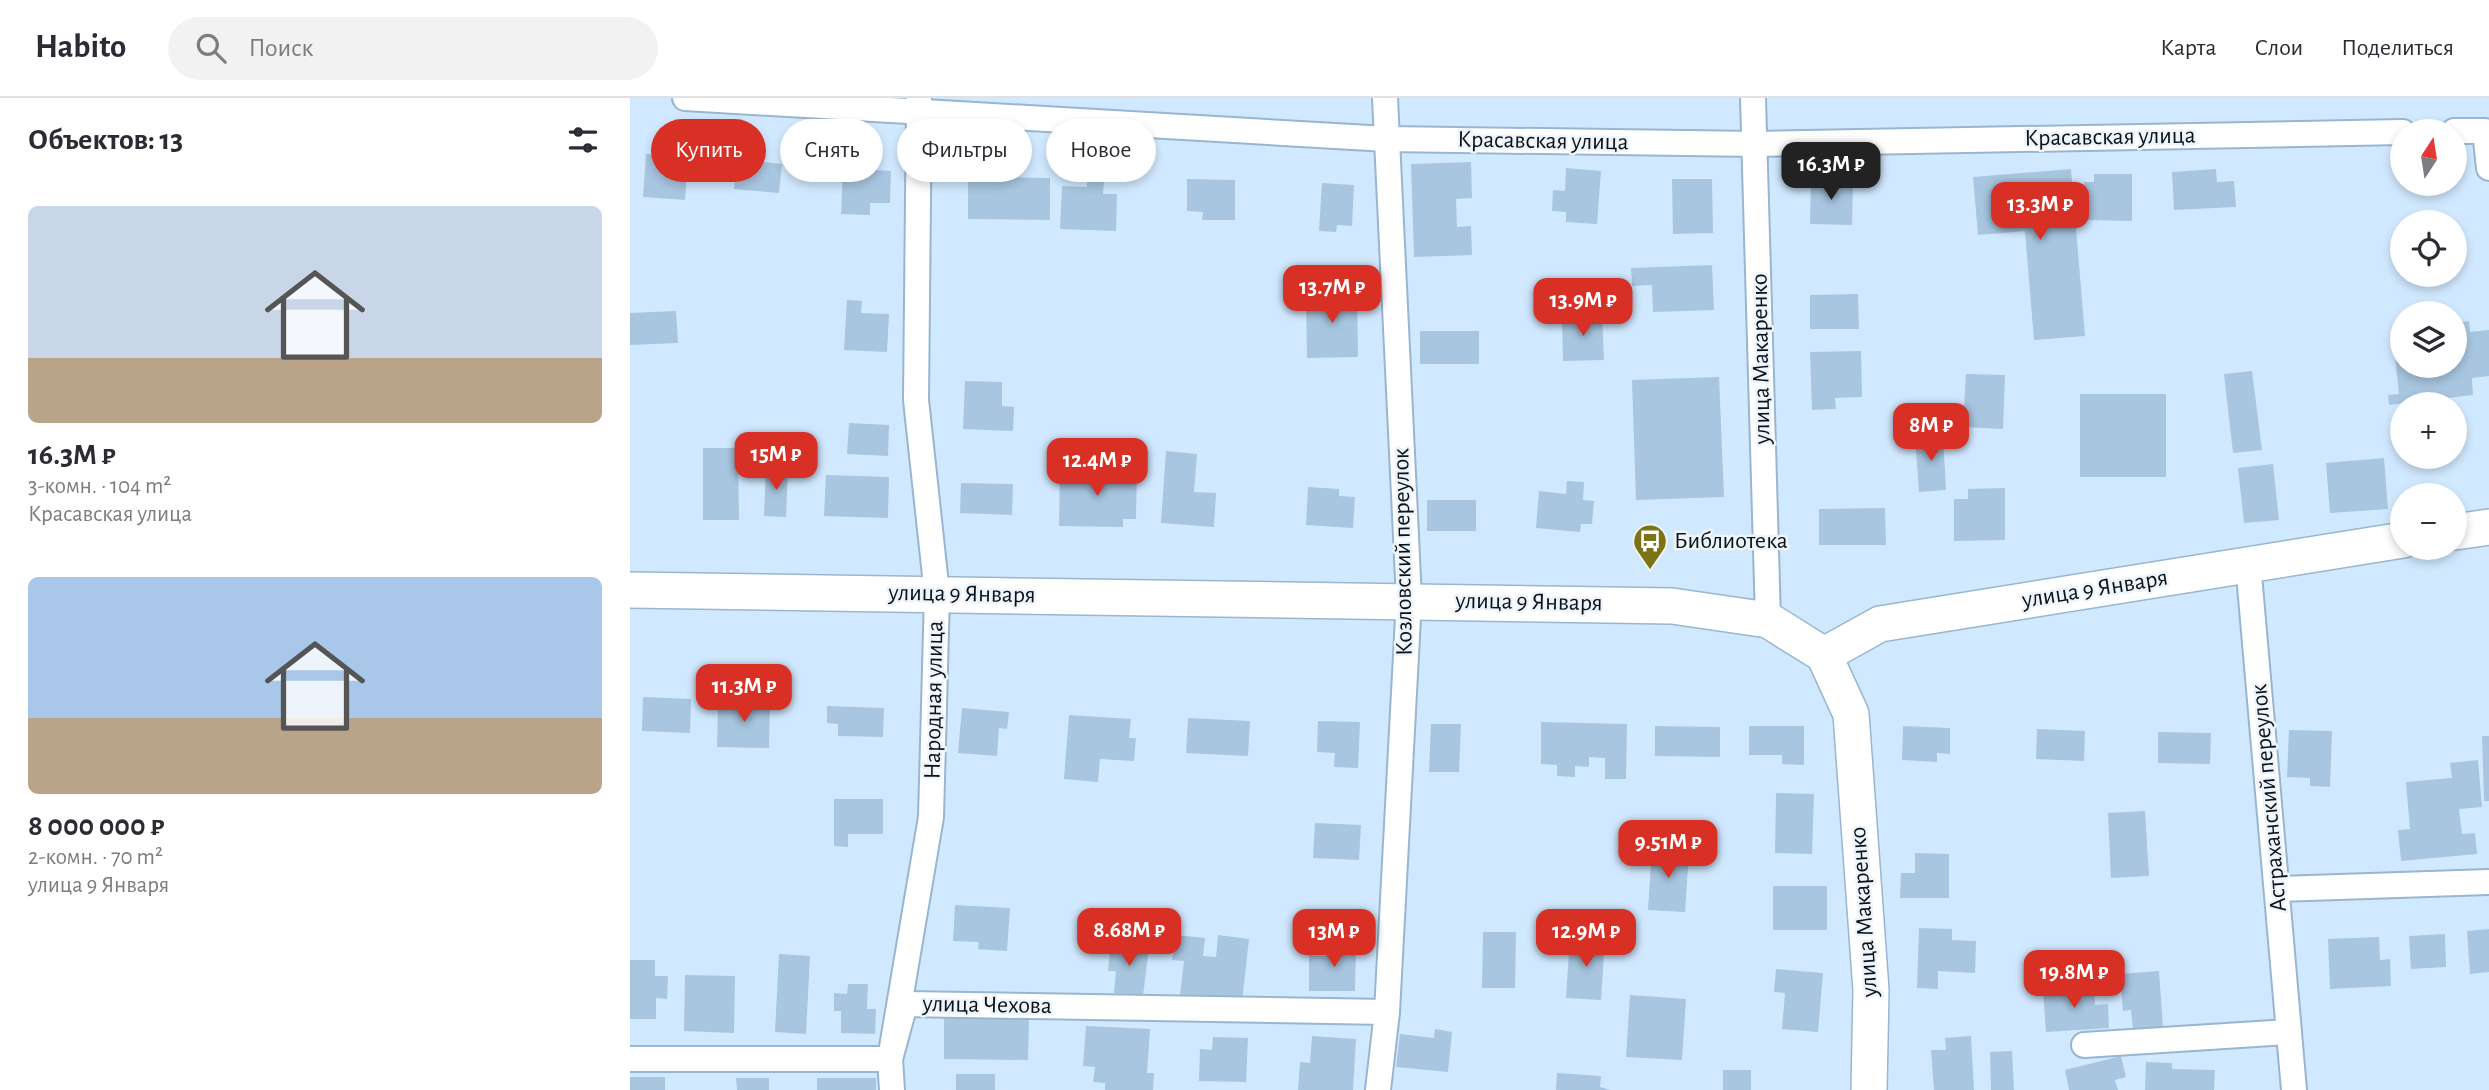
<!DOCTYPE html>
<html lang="ru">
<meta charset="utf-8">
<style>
:root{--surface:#fff;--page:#f2f2f3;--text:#2b2b33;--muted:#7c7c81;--line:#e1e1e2;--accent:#d93025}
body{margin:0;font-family:"Alegreya Sans",sans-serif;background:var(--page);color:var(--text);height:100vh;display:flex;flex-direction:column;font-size:26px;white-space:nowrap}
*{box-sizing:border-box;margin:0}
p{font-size:23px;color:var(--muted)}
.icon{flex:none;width:38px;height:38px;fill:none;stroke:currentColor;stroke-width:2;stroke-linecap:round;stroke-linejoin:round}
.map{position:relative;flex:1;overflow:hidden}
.panel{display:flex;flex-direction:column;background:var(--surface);width:630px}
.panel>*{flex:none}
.banner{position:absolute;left:21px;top:21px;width:665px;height:63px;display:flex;gap:14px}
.needle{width:46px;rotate:12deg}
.tools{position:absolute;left:1760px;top:21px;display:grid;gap:14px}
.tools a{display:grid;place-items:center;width:77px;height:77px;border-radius:50%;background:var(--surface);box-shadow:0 4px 10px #0003;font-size:35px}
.price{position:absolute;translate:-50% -60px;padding:0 16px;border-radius:14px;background:var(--accent);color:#fff;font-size:23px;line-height:46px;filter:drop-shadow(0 2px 4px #0008)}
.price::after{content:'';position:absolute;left:50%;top:42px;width:21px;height:16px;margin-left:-10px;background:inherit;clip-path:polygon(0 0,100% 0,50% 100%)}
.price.selected{background:#222;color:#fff}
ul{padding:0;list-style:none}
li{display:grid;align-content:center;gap:14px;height:371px;padding:0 28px}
li span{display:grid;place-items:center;height:217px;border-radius:10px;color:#555}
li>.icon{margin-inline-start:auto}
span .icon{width:126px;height:126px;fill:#fffc;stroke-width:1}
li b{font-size:30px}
h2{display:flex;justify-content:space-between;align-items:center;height:84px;padding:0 28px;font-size:30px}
.tag{padding:0 24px;border-radius:32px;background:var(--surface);box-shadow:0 4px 10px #0003;font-size:24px;line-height:63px}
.tag.selected{background:var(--accent);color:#fff}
header{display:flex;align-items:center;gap:42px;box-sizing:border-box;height:98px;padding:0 35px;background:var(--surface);border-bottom:2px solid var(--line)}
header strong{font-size:33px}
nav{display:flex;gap:38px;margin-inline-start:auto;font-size:24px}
.search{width:490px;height:63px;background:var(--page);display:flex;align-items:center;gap:18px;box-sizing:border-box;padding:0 24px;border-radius:38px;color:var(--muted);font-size:26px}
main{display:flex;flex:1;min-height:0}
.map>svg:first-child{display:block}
</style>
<header>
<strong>Habito</strong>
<div class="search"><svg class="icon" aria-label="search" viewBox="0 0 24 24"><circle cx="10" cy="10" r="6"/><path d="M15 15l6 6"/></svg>Поиск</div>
<nav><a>Карта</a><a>Слои</a><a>Поделиться</a></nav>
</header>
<main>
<section class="panel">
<h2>Объектов: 13<svg class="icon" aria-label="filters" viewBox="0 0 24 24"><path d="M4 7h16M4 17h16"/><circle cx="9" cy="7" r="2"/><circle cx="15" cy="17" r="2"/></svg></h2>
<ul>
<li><span style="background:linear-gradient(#c9d6e8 70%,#b9a48a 0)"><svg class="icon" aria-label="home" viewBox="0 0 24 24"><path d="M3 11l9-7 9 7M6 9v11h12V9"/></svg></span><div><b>16.3M ₽</b><p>3-комн. · 104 m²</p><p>Красавская улица</p></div></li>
<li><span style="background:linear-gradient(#a9c7e8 65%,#b9a48a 0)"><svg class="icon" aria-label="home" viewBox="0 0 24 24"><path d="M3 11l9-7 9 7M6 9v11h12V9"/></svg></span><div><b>8 000 000 ₽</b><p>2-комн. · 70 m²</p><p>улица 9 Января</p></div></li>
</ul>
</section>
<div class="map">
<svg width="1859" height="992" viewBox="0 0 1859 992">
<rect width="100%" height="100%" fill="#d1e9ff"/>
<g fill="#a8c6e0">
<polygon points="16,56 58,59 55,102 13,99"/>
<polygon points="107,61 152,66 149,95 104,91"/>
<polygon points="841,64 842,100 826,101 827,129 841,128 842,157 784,159 781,66"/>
<polygon points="213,70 261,73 260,105 240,105 240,117 211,116"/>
<polygon points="936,70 971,73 967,126 936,124 936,114 922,113 923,92 935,93"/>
<polygon points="1441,71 1455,238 1404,242 1395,133 1348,137 1343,79"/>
<polygon points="1586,71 1587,84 1604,83 1606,109 1544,112 1542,74"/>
<polygon points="1464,76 1502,76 1502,123 1454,122 1454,84 1464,84"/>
<polygon points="338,79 420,80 420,122 338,121"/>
<polygon points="557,81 605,82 605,122 572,122 573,114 557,113"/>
<polygon points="1042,81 1082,81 1083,135 1043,136"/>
<polygon points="1181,81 1223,82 1222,127 1180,126"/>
<polygon points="457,82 474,83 473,96 487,96 486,133 430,131 432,88 457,89"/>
<polygon points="692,85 724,87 722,128 707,127 706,134 689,133"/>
<polygon points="1082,167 1084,212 1023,214 1022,187 1002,188 1001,170"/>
<polygon points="727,194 728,259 677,260 676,195"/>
<polygon points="1228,196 1229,231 1180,231 1180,197"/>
<polygon points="217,202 232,203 231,215 259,216 257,254 214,252"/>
<polygon points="46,213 48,245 0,247 0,215"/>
<polygon points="972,216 974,262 933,263 932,217"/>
<polygon points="1839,223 1840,234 1859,232 1859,278 1842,280 1843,297 1759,307 1758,297 1769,296 1762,231 1773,230 1773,268 1825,268 1825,225"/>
<rect x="790" y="233" width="59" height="33"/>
<polygon points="1231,253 1232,299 1205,300 1206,311 1182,312 1180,254"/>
<polygon points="1622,273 1632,352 1603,355 1594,276"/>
<polygon points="1336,276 1375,277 1373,331 1333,329"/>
<polygon points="1089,279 1094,399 1006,402 1002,282"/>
<polygon points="335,283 372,284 372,308 384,309 383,333 333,331"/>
<rect x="1450" y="296" width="86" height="83"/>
<polygon points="219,325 259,327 258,358 217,356"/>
<polygon points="1313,337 1316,392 1289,394 1285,339"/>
<polygon points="73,350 108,350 109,422 73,422"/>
<polygon points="536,353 567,356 564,394 586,395 584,429 531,425"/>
<polygon points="1754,360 1758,411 1700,415 1696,365"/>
<polygon points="1643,366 1649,422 1614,425 1608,370"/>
<polygon points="136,370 158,371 156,419 134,418"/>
<polygon points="430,372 507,374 506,421 493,421 493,429 429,428"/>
<polygon points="196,377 259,379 258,420 194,418"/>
<polygon points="937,383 954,384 953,402 964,403 962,426 951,426 950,434 906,430 909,393 936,396"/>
<polygon points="331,385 383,386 382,417 330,415"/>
<polygon points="678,389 709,391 709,398 725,399 723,430 676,427"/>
<polygon points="1375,390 1375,442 1324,443 1324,401 1338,401 1338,391"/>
<rect x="797" y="402" width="49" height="31"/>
<polygon points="1255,410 1256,447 1189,447 1189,411"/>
<polygon points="13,599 61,601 60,635 12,633"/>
<polygon points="88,602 140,603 139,650 87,649"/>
<polygon points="197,608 254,610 253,639 208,638 208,626 197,625"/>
<polygon points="332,610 379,614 377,631 369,630 367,658 328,655"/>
<polygon points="439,617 501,621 499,640 506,640 504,663 470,661 468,684 434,681"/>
<polygon points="558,620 620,623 618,658 556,655"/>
<polygon points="688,623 730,624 728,670 704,669 705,655 687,654"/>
<polygon points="911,624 997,626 996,681 975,681 975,660 959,659 959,669 945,668 945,679 927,678 927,667 911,666"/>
<polygon points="801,626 831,626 829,674 799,674"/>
<polygon points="1025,628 1090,629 1090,659 1025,658"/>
<polygon points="1119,628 1174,628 1174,667 1152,666 1152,657 1119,657"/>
<polygon points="1273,628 1320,630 1320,656 1307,655 1307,664 1272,662"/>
<polygon points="1407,631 1455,633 1454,663 1406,661"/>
<polygon points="1659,632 1702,633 1700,689 1680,688 1680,680 1657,679"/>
<polygon points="1528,634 1581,635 1580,666 1528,665"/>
<polygon points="1852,638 1859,638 1859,703 1854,703"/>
<polygon points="1848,662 1852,709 1829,711 1832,736 1845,735 1847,756 1771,763 1768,732 1780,731 1776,684 1822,680 1820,665"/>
<polygon points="1146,695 1184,696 1182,756 1145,755"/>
<polygon points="204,701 253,701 253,736 218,736 218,749 204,748"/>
<polygon points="1515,713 1519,778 1481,780 1478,715"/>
<polygon points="685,725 731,727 729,762 683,760"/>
<polygon points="1022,751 1059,753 1055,814 1018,812"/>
<polygon points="1285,755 1319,756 1319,800 1270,800 1271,775 1285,775"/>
<rect x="1143" y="788" width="54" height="44"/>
<polygon points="325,807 380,810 377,853 348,851 349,844 323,843"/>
<polygon points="1289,830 1322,831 1322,842 1346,843 1345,875 1308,873 1308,891 1287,890"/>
<polygon points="1859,831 1859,874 1840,876 1837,833"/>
<polygon points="853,834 886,834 885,890 852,890"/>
<polygon points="1815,836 1816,869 1781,871 1779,838"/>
<polygon points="545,837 575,840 573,858 586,859 588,837 619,841 612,904 550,897 554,863 542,862"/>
<polygon points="940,839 975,841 971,902 936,900"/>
<polygon points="1749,839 1750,862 1760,861 1761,888 1700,891 1698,841"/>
<polygon points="481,845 519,849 513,898 484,895 486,873 478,873"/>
<polygon points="698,845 726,846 725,893 679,893 679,857 698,858"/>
<polygon points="149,856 180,858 176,936 145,934"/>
<polygon points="0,862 25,862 25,878 38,878 37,901 26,900 26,921 0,921"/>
<polygon points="1146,871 1193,875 1188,934 1152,931 1155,895 1144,894"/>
<polygon points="1529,873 1533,929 1503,931 1501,912 1493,913 1490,876"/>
<polygon points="55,877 105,878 104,935 54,933"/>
<polygon points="218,886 238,886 237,911 246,911 245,936 211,935 211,913 204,913 204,895 217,896"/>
<polygon points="1464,888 1465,907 1478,906 1479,930 1416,934 1413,891"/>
<polygon points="1000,897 1056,901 1052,962 996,959"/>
<polygon points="314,920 399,921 398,962 314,961"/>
<polygon points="456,928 520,931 517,975 524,975 523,992 475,992 475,985 463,984 465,969 453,968"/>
<polygon points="805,931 822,934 818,974 766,969 770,936 804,940"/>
<polygon points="682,938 726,941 723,992 668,992 670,964 680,965"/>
<polygon points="1341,938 1344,992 1304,992 1301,952 1316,952 1315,940"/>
<polygon points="583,939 618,940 616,984 569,983 570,951 582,952"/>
<polygon points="1382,953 1384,992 1361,992 1360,954"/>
<polygon points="1491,958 1496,979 1485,982 1488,992 1439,992 1435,972"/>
<polygon points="1516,964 1542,965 1542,971 1585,972 1584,992 1515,992"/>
<rect x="1093" y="972" width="28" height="20"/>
<polygon points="927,975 971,978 970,989 981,992 926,992"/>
<rect x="326" y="976" width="39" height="16"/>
<rect x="0" y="979" width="35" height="13"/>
<polygon points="106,980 139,980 139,992 107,992"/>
<rect x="187" y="980" width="59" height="12"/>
</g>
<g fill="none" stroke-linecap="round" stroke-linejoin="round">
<g stroke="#98b6d0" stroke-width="28">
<g id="street">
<polyline points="55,0 757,41 1126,46 1773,34"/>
<polyline points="1123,0 1138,522"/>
<polyline points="1824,33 1855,33 1859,70"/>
<polyline points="1618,465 1664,992"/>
<polyline points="1648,791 1859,784"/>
<polyline points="1454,947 1659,934"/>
<polyline points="0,961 260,961 275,906 757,914"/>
<polyline points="262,992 260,961 301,719 307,496 286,302 289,0"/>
<polyline points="748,992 757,914 779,501 755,0"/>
</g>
</g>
<g stroke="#98b6d0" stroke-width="38">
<g id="secondary">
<polyline points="1825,434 1859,429"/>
<polyline points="0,492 1042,508 1138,522 1194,557"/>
<polyline points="1194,557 1250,526 1773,442"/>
<polyline points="1194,557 1221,616 1241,892 1239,992"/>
</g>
</g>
<use href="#street" stroke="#fff" stroke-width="24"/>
<use href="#secondary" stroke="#fff" stroke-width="35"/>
</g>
<defs>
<g id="bus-pin" transform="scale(1.75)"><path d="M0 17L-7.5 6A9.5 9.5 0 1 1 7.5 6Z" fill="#7d7214" stroke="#eef4f9"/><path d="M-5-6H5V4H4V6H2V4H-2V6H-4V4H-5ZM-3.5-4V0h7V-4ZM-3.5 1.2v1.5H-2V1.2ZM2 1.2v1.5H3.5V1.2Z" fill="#fff"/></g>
</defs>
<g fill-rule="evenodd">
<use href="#bus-pin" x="1020" y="443"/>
</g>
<g text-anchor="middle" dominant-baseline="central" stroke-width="5" stroke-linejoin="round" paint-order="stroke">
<g font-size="24" fill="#08131c" stroke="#eef4f9">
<text transform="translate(1480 39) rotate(-1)">Красавская улица</text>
<text transform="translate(913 43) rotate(1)">Красавская улица</text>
<text transform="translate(1131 261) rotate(-91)">улица Макаренко</text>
<text transform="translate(773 454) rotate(-91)">Козловский переулок</text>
<text transform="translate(1465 491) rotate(-9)">улица 9 Января</text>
<text transform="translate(332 496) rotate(1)">улица 9 Января</text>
<text transform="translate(899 504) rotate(1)">улица 9 Января</text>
<text transform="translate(304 602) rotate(-89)">Народная улица</text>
<text transform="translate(1639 700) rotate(-95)">Астраханский переулок</text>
<text transform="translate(1234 814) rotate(-94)">улица Макаренко</text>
<text transform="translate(357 907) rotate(1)">улица Чехова</text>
</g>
<g font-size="24" fill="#08131c" stroke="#eef4f9" text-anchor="start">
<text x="1044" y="443">Библиотека</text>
</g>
</g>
</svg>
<div class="tools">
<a><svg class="needle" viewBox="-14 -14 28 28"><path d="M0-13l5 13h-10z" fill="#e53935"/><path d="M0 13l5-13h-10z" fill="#7c7c81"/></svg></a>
<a><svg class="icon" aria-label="locate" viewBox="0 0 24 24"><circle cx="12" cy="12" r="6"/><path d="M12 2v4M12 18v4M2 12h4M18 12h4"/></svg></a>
<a><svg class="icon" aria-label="layers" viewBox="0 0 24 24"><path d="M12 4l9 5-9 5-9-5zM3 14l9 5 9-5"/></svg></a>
<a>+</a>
<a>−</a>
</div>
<b class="price selected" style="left:1201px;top:104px">16.3M ₽</b>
<b class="price" style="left:1410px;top:144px">13.3M ₽</b>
<b class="price" style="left:702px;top:227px">13.7M ₽</b>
<b class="price" style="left:953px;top:240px">13.9M ₽</b>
<b class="price" style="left:1301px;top:365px">8M ₽</b>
<b class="price" style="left:146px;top:394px">15M ₽</b>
<b class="price" style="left:467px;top:400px">12.4M ₽</b>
<b class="price" style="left:114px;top:626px">11.3M ₽</b>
<b class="price" style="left:1038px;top:782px">9.51M ₽</b>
<b class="price" style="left:499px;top:870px">8.68M ₽</b>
<b class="price" style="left:704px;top:871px">13M ₽</b>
<b class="price" style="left:956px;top:871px">12.9M ₽</b>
<b class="price" style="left:1444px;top:912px">19.8M ₽</b>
<div class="banner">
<a class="tag selected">Купить</a>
<a class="tag">Снять</a>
<a class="tag">Фильтры</a>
<a class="tag">Новое</a>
</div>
</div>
</main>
